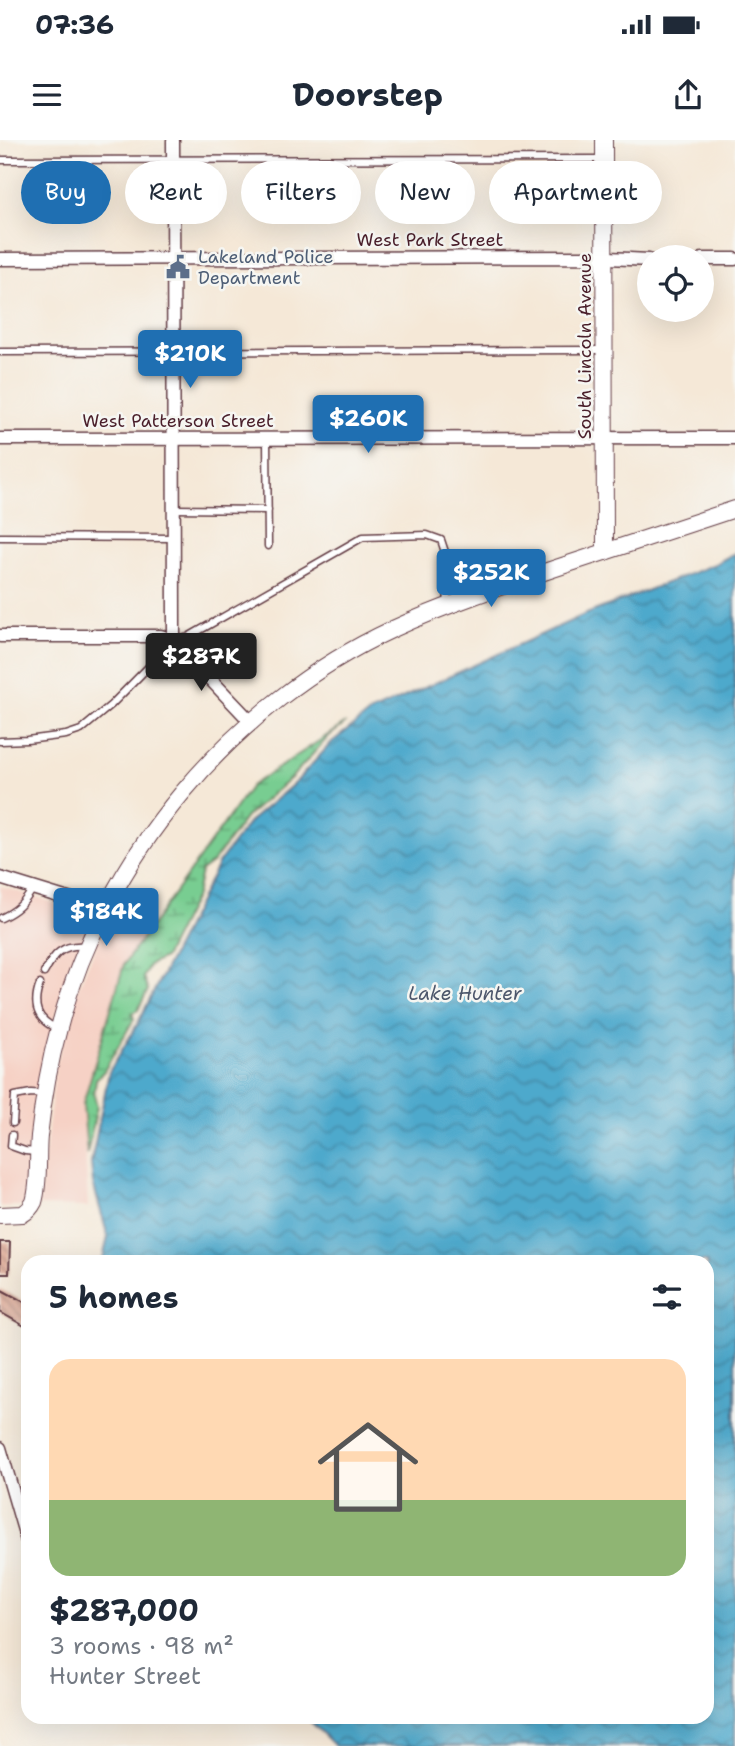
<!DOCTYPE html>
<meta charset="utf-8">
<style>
:root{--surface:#fff;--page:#f2f2f3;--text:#1f2937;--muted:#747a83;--accent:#1f6fb2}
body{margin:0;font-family:"Shantell Sans",sans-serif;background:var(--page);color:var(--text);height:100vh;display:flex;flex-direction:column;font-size:26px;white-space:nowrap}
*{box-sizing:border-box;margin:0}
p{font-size:23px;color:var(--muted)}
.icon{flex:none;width:38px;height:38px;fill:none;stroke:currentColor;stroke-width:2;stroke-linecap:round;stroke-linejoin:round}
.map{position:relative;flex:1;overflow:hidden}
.sheet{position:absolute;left:21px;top:1115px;width:693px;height:469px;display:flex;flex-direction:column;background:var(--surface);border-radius:21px;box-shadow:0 7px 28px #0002}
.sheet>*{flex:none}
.top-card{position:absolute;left:21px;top:21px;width:693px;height:63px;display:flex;gap:14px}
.tools{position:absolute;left:637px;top:105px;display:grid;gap:14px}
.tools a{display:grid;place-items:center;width:77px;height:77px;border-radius:50%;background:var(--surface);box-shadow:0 7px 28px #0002;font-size:35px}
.price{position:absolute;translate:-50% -60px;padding:0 16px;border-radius:7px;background:var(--accent);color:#fff;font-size:23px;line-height:46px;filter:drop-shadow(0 2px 4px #0008)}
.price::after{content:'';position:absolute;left:50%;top:42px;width:21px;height:16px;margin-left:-10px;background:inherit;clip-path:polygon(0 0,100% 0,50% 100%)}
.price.active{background:#222;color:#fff}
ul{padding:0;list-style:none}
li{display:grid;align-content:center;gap:14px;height:371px;padding:0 28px}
li span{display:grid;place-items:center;height:217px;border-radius:21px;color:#555}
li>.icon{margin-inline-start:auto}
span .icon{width:126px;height:126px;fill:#fffc;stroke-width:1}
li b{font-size:30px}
h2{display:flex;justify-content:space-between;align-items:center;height:84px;padding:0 28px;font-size:30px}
.tag{padding:0 24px;border-radius:32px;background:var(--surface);box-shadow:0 7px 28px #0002;font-size:24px;line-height:63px}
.tag.active{background:var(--accent);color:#fff}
.status{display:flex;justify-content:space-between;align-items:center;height:49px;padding:0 35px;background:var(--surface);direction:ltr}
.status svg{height:19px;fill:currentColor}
header{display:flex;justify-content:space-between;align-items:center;height:91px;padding:0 28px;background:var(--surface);font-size:32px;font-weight:700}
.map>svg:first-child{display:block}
</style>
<div class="status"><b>07:36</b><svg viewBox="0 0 49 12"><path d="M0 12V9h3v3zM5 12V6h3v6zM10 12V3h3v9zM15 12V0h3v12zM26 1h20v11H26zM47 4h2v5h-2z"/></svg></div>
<header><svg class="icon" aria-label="menu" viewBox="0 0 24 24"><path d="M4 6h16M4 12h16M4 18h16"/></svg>Doorstep<svg class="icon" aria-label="share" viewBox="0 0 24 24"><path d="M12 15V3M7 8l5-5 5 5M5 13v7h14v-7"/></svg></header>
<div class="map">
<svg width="735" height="1606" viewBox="0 0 735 1606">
<defs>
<pattern id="wetland-marsh" width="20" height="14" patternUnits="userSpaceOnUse" patternTransform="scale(1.75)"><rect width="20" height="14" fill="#78cd91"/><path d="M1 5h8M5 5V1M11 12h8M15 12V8" fill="none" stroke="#64a677"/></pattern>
<pattern id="water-waves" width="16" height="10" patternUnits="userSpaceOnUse" patternTransform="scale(1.75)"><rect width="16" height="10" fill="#4ea9cc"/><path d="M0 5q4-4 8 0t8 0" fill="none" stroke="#4389a6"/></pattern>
<pattern id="building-back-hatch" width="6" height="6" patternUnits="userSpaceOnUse" patternTransform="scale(1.75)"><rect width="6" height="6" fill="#dca692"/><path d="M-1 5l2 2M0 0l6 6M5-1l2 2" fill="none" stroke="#b48777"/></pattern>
</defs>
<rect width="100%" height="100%" fill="#f6f6f2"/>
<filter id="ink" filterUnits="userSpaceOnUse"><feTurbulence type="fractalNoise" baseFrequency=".0143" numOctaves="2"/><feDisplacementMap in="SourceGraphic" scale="14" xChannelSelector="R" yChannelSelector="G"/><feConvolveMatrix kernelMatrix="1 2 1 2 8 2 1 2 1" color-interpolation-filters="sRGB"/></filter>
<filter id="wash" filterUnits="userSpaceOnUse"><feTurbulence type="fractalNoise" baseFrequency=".00686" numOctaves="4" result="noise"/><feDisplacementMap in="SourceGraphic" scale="28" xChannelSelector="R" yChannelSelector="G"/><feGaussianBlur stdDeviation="1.57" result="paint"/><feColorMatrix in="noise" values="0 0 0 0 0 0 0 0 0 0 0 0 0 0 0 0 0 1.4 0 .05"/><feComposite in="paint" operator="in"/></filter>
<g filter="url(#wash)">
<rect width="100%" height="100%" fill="#f5e8d7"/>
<g fill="#f6d1c5">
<polygon points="0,746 94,775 64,848 53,884 29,1051 27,1060 22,1066 0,1066"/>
<polygon points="110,774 151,787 124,824 83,964 88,1067 39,1066 55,930 76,853"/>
</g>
<polygon fill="url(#wetland-marsh)" stroke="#61765e" stroke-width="2" points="346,583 329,596 292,637 246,677 213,722 201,731 196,755 164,818 149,825 143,837 148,850 138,870 132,873 134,879 104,931 96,939 94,955 97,966 87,1014 83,964 124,824 251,646"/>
<polygon fill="url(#water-waves)" stroke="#4c647c" stroke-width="2" points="735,413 735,1606 335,1606 306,1577 707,1577 707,1122 102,1122 108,1097 93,1043 91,1023 109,932 138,883 219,722 250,681 296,642 332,602 371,572 584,475 715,424"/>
<g id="blocks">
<g fill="url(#building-back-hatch)">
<polygon points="0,1102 10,1102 9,1134 0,1134"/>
<polygon points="0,1149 28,1164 28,1188 0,1172"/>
</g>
</g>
</g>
<g filter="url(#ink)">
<use href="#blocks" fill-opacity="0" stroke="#643d45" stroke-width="2"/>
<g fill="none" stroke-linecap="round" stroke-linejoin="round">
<g stroke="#643d45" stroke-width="9">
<g id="service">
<polyline points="0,20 602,19"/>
<polyline points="0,212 604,210"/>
<polyline points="267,298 268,406"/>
<polyline points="175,369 268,370"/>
<polyline points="0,397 173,398"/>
<polyline points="0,601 27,600 66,595 81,590 111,565 174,501 188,497 363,397 427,395 441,400 445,412 448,465"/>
<path d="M1,778C16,771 25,763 33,748"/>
<path d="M44,833C54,814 62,804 85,806"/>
<path d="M40,844C32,865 36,880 58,889"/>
<polyline points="13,983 15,956 31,953 45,954"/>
<polyline points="12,995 11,1006 25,1011 36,1012"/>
</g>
</g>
<g stroke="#643d45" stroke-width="15">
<g id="minor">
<polyline points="173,0 174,501"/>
<polyline points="0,119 589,117 649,120"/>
<polyline points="702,119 735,119"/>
<polyline points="0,299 735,298"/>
<polyline points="0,496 161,496 174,501 252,583"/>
<polyline points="0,738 104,770"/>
<polyline points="0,1308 28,1404"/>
</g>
</g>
<g stroke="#643d45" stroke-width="18">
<g id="tertiary">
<polyline points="604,0 605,412"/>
<path d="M0,1075L23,1074C28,1071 31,1068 34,1062C40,1042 37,1017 39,996C43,960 49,924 59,888C104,717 233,563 393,489C445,465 499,447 553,429C613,409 674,389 735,369"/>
</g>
</g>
<use href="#service" stroke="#fff" stroke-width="6"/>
<use href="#minor" stroke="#fff" stroke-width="12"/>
<use href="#tertiary" stroke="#fff" stroke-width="16"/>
</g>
</g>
<defs>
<g id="civic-bare" transform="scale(1.89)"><path d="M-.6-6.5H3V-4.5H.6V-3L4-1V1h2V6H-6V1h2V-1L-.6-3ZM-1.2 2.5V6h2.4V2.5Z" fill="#5c6f8a" stroke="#f6f6f2" stroke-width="2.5" paint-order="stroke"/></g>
</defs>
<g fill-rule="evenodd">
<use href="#civic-bare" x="178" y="127"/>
</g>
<g text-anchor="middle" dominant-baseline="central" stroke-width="5" stroke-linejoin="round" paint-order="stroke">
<g font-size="18" fill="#4a1f2b" stroke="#f6f6f2">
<text x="430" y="100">West Park Street</text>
<text transform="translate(585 206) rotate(-90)">South Lincoln Avenue</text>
<text x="178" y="281">West Patterson Street</text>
</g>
<g font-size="18" fill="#4e5e75" stroke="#f6f6f2" text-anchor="start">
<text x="198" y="117">Lakeland Police<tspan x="198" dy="21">Department</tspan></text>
</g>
<g font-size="19" font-style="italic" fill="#4c566b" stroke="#f6f6f2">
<text x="465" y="853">Lake Hunter</text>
</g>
</g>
</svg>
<div class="tools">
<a><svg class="icon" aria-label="locate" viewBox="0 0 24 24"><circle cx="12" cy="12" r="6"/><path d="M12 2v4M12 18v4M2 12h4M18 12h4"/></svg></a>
</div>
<b class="price" style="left:190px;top:250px">$210K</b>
<b class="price" style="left:368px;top:315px">$260K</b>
<b class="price" style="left:491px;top:469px">$252K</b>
<b class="price active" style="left:201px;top:553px">$287K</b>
<b class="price" style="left:106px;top:808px">$184K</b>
<div class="top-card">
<a class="tag active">Buy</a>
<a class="tag">Rent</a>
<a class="tag">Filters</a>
<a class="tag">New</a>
<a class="tag">Apartment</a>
</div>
<section class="sheet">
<h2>5 homes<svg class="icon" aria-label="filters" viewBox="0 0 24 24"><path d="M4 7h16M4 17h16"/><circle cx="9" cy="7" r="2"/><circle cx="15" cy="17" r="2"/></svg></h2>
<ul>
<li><span style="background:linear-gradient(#ffd9b3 65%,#8fb573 0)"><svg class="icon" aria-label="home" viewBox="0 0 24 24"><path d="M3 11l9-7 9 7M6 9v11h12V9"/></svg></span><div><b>$287,000</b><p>3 rooms · 98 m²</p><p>Hunter Street</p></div></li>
</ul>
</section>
</div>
